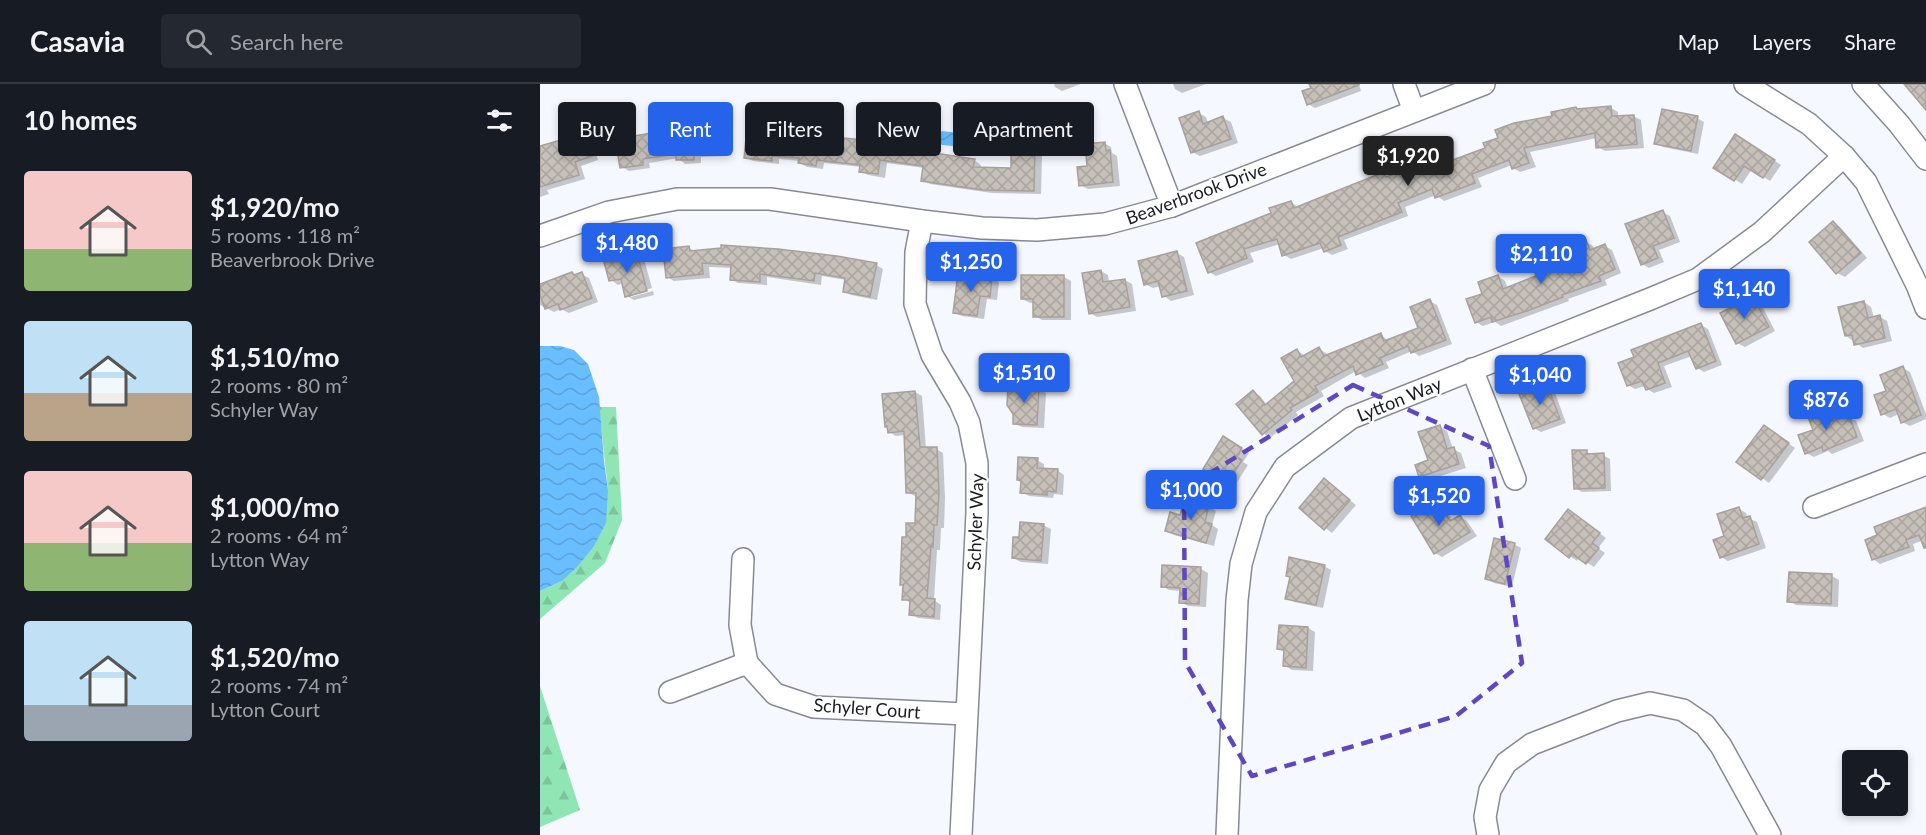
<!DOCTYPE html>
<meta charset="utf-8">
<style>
:root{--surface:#171b24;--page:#242831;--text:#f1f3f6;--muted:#9ea1a6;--line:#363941;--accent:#2563eb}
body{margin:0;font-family:Lato,sans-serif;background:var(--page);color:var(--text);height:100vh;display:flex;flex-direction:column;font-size:22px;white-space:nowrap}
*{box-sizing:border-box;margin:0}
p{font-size:20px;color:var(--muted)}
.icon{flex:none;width:33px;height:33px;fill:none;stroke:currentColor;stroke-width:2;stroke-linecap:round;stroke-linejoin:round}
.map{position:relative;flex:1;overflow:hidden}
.drawer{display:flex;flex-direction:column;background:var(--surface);width:540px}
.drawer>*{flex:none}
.guide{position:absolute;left:18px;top:18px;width:570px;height:54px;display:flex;gap:12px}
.buttons{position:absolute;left:1302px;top:666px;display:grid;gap:12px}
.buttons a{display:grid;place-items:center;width:66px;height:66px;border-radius:6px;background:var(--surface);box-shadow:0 3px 9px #0003;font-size:30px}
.price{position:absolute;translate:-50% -51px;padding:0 14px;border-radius:6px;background:var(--accent);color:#fff;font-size:20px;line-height:39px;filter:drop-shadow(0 2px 3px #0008)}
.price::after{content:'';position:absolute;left:50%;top:36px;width:18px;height:14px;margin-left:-9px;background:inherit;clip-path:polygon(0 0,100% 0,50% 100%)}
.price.current{background:#222;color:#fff}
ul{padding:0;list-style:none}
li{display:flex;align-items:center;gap:18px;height:150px;padding:0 24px}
li span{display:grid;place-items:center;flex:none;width:168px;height:120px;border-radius:6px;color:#555}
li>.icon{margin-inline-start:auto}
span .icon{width:72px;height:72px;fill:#fffc;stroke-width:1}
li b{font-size:26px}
h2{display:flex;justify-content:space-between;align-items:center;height:72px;padding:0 24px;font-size:26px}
.tag{padding:0 21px;border-radius:6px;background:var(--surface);box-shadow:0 3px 9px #0003;font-size:21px;line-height:54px}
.tag.current{background:var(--accent);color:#fff}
header{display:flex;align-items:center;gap:36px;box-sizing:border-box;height:84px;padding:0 30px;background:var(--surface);border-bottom:2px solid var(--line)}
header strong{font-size:28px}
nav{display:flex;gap:33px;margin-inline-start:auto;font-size:21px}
.search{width:420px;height:54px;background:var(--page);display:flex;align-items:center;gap:15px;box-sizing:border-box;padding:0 21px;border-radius:6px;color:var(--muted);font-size:22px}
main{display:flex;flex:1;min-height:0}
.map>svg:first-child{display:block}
</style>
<header>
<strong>Casavia</strong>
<div class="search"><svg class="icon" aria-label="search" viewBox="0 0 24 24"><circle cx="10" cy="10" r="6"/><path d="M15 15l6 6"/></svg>Search here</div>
<nav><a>Map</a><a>Layers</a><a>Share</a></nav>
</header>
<main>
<section class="drawer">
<h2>10 homes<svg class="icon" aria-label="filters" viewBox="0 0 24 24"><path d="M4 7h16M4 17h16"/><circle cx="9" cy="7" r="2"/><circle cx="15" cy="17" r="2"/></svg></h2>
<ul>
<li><span style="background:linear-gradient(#f6c9c9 65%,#8fb573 0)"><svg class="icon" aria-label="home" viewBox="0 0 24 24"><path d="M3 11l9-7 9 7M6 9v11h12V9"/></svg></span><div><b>$1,920/mo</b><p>5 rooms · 118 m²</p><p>Beaverbrook Drive</p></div></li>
<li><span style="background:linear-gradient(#bfe0f5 60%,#b9a48a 0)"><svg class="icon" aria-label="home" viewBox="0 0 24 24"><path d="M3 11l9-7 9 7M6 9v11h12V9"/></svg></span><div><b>$1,510/mo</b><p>2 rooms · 80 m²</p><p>Schyler Way</p></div></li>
<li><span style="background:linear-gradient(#f6c9c9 60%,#8fb573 0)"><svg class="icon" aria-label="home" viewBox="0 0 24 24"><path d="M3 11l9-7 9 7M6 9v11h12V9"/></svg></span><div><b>$1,000/mo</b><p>2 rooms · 64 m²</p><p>Lytton Way</p></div></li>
<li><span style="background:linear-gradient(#bfe0f5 70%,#9aa5b1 0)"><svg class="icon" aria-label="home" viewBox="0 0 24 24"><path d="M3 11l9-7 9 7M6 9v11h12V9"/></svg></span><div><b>$1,520/mo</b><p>2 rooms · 74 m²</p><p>Lytton Court</p></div></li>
</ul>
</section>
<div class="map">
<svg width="1386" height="751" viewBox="0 0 1386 751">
<defs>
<pattern id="forest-firs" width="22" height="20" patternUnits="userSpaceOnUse" patternTransform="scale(1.5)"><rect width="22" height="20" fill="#8fe6b4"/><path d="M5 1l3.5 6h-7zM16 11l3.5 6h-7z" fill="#7bc59a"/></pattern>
<pattern id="water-waves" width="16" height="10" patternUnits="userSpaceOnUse" patternTransform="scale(1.5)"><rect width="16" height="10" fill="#68beff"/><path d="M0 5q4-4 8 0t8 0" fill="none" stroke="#5aa3da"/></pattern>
<pattern id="building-cross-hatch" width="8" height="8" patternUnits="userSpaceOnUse" patternTransform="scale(1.5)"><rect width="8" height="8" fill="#c6c0b9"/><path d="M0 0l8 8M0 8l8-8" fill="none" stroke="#aaa49f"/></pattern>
</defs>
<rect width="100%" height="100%" fill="#f5f8ff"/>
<g fill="url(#forest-firs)">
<polygon points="59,323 76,323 82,436 65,479 0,535 0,507 22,497 68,406"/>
<polygon points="0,602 40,726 0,743"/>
</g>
<g fill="url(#water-waves)">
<polygon points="402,47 426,50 428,53 427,60 424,63 402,61 399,58 400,49"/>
<polygon points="0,262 20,262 34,266 48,280 59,313 64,377 68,406 66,439 54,462 38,482 22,497 0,507"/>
</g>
<g fill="#0003">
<polygon points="514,0 541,0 522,7 515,3"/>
<polygon points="633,0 666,0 642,9 635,5"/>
<polygon points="771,0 819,0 821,7 775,24 768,20 773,5"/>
<polygon points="1071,24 1078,28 1078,33 1093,32 1101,36 1104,64 1065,67 1058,63 1057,54 990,68 996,83 980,88 973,84 972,81 938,94 942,103 904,117 896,111 865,123 868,132 804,156 808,165 792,171 785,167 784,164 751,175 744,171 740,160 710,169 714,178 676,192 669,188 733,130 751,118 758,123 844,90 850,94 885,80 898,70 905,74 907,80 1039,27"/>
<polygon points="659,29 666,33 668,39 683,34 691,38 698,59 660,72 652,68"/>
<polygon points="1157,34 1164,38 1158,70 1123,63 1116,59"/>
<polygon points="178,44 185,48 186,72 161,73 161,79 145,80 138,74 109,79 110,84 89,87 82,83"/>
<polygon points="45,50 52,55 58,76 41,82 45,95 7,106 9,110 0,113 0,85"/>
<polygon points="362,52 369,56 368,67 434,76 441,81 441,85 472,86 495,67 502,71 501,110 452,109 390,100 383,96 384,84 347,79 345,94 328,91 320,87 321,83 284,79 283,85 267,83 260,79 260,77 239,75 239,80 213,77 205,73"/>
<polygon points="1203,56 1241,81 1230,97 1212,85 1202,100 1175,83"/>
<polygon points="564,59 571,63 572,69 577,72 580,102 548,105 540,101 549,83"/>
<polygon points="1122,128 1130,132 1140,158 1119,166 1124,178 1109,184 1102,180"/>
<polygon points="1293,139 1300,143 1327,174 1305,193 1297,189 1271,159"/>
<polygon points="1046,158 1053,162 1055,166 1065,162 1072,166 1081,189 1065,196 1067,201 1028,215 1029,217 961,242 955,238 943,242 936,238 944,211 958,192 965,197 968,205 1033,179"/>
<polygon points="149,164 157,168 336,181 343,185 337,216 311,211 304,207 306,196 282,192 281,201 227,193 227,201 198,199 191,195 192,184 169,183 170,194 134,197 127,193"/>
<polygon points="637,169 644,173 654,211 631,217 624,212 621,202 613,204 605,200"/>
<polygon points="97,171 104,175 112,204 91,210 91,213 113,207 114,211 94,216 87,212 83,199 78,201 71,196"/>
<polygon points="561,187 568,191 569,199 585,196 592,200 596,227 557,233 550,229"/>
<polygon points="32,190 36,192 41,190 49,194 58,218 29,229 21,225 14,228 0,221 0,202"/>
<polygon points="420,190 452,194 459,198 457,216 447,215 444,235 422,232 414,228"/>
<polygon points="524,193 531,197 531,236 502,236 495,232 495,219 490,219 482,215"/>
<polygon points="1213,214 1220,218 1235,247 1205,263 1197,259"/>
<polygon points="890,217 897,221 912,260 879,272 872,267 846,278 849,284 825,294 816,287 781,307 784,312 756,328 758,331 730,354 723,349 713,308 720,312 727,321 756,297 757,266 765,272 779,265 786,269 788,272 841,251 849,257 880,245"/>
<polygon points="1324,218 1331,223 1334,234 1340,233 1347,237 1352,257 1323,264 1306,252"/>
<polygon points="1161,241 1168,245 1182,281 1164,288 1157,284 1152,272 1124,282 1132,303 1114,309 1107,305 1106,302 1095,305 1088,301"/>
<polygon points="1363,284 1370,288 1386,330 1386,335 1370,342 1362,338 1359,330 1350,334 1343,330 1348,308"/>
<polygon points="1006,301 1014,306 1026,339 1001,348 994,344"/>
<polygon points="498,305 506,309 504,344 482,343 474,339"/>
<polygon points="375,308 382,312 386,365 396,365 403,369 405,414 404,444 401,444 400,466 397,466 394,516 401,521 400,536 378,534 371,530 371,519 364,515 368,455 376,441 377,413 367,408 366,351 356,352 349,348"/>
<polygon points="1286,321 1293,325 1297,337 1308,333 1316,337 1324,357 1292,370 1288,367 1274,373 1266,369"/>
<polygon points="900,343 907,347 913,365 921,369 926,384 888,396 881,392 890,377"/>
<polygon points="1232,347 1255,364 1229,399 1199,377"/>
<polygon points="684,354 709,369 703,378 708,381 694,403 665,385"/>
<polygon points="1047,368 1053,371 1063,371 1070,375 1071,407 1042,408 1035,404"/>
<polygon points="497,376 504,380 504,386 517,386 524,391 523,411 514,410 513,414 489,412 482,408 482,398"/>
<polygon points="784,396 816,421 792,449 761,424"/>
<polygon points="646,416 669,423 676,427 672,441 678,445 674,462 634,451 627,447 641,433"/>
<polygon points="897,418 904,422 913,437 920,433 927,437 937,452 902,473 895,469"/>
<polygon points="1199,425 1206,429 1208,434 1217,438 1226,464 1188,477 1181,473 1186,453"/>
<polygon points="1386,425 1386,455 1373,460 1375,467 1340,480 1333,475"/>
<polygon points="1035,431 1066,454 1058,464 1065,469 1054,483 1039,473 1037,477 1030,472"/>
<polygon points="503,441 511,445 508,480 481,478 473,474 481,455"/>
<polygon points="974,460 981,464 972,503 954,499 946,494"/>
<polygon points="784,482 791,486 783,524 754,518 747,514"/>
<polygon points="623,483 661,485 668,489 666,523 648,522 641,518 642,507 629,506 622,502"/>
<polygon points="1292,492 1299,496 1298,523 1256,521 1249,517"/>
<polygon points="768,544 775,548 773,587 752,586 745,582 745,568 739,565"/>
</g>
<g fill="url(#building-cross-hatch)" stroke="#a8a19b" stroke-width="1.5">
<polygon points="769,0 819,0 819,1 767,21 762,7 771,4"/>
<polygon points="1364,0 1386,0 1386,26"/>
<polygon points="1071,22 1072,32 1094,31 1097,60 1056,64 1055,49 984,64 989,79 972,85 969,76 932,90 935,99 895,114 892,105 858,119 862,128 798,153 801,161 784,168 780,159 742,172 737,155 704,165 707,174 668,189 656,159 731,129 729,124 751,117 754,124 844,88 846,93 883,79 881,75 898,69 902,80 945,64 943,59 958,54 955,46 974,39 1012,32 1011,28 1036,23 1037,25"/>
<polygon points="1122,25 1158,32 1151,67 1114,60"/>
<polygon points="659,27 663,40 683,32 691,55 651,69 639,34"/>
<polygon points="179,43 179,69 154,70 154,76 136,76 136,70 103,75 103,81 80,84 75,55 136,45 136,44"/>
<polygon points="207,44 323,56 325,46 363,51 361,64 435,75 433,83 471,84 471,65 495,65 494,107 443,106 381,97 383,82 340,76 338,90 319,88 320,81 277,76 276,82 258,79 259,74 232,72 232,77 204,74"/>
<polygon points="45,49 52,72 35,78 39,91 0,103 0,62"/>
<polygon points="1195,50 1235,76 1223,94 1204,82 1194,97 1173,84"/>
<polygon points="565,58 566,67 570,66 573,98 539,102 537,83 547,82 545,60"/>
<polygon points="1123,126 1134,154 1113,162 1118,174 1101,181 1085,140"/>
<polygon points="1293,137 1321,169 1296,190 1269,158"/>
<polygon points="1046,156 1050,166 1065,160 1075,185 1059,192 1061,197 1022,211 1023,213 987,227 952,238 951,233 935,239 926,215 942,210 938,198 958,191 963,205 1031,178 1026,164"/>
<polygon points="181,161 238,165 297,172 337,179 330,213 303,208 305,194 275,189 274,197 220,190 220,198 190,196 191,181 162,179 163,190 126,194 123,165 149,162 150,167 181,164"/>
<polygon points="637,167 647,207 622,213 618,197 604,201 598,177"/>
<polygon points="97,169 107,207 85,213 81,195 69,197 64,178"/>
<polygon points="561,186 563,198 585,195 590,223 549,230 542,189"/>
<polygon points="32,188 34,191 42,188 52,214 20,226 18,220 5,225 0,211 0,200"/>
<polygon points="418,189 452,193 450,213 440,212 437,232 413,229"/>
<polygon points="481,191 524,191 524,233 493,233 493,215 481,215"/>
<polygon points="1213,212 1229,243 1196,260 1180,229"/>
<polygon points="890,215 906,256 871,269 868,262 840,274 843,280 816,291 813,282 775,302 778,308 750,324 752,326 722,351 696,320 713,306 725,321 754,297 741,274 757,265 761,273 779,263 784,272 841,249 844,257 878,244 870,223"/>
<polygon points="1324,217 1328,234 1340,231 1345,254 1314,261 1312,251 1305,252 1298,223"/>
<polygon points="1161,239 1176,277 1156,285 1148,267 1118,279 1125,299 1106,306 1102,297 1087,302 1078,279 1094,273 1091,266"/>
<polygon points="1363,282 1381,331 1361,339 1356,325 1341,331 1334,311 1346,307 1340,291"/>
<polygon points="1007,300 1020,335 993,345 979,310"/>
<polygon points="468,302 499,303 497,341 473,340 473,330 467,321"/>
<polygon points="375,307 380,363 397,363 399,409 397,441 394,441 393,463 391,462 387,514 395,515 394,533 369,531 370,516 362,516 363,501 360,501 362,453 366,453 366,439 375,439 376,409 366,409 364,347 348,349 347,342 345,343 342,310"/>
<polygon points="1286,320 1293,337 1309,331 1317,353 1283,367 1282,363 1265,370 1258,351 1273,346 1266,328"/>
<polygon points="900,341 907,365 914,363 919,380 879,393 875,381 888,376 878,348"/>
<polygon points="1224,341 1249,359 1221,396 1196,378"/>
<polygon points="683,352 702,364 697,373 702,376 687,400 663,385"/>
<polygon points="1032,366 1047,366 1047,370 1064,369 1065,404 1034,405"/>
<polygon points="478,373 498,374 497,384 518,385 516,408 507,407 507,411 480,409 481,397 477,396"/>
<polygon points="784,394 810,416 784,446 759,424"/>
<polygon points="645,414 669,421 665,438 672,440 666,459 625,447 630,428 640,431"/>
<polygon points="897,416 910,437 920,431 930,448 894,470 871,432"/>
<polygon points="1199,423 1203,434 1210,432 1219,460 1180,474 1173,456 1184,452 1177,430"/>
<polygon points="1386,423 1386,464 1384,464 1379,451 1366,456 1369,463 1332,476 1325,456 1337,451 1334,443"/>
<polygon points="1028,425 1060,449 1052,459 1059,464 1046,480 1032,470 1029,474 1005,455"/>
<polygon points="480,438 504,440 501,477 472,474 473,453 479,453"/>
<polygon points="954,454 975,459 965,500 945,495"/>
<polygon points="749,473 785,481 776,521 745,515 750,493 746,492"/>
<polygon points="622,481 661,483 659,520 639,519 640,504 621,503"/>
<polygon points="1249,488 1292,490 1291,520 1247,518"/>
<polygon points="739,541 768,543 766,584 743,582 744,566 737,565"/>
</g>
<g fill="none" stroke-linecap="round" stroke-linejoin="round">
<g stroke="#878a92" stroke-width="24">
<g id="minor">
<polyline points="585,0 632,122"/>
<polyline points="864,0 874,27"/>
<polyline points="1205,0 1269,40 1304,72 1326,98 1377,201 1386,224"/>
<polyline points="1323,0 1359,40 1386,75"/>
<polyline points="382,137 376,168 375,220 392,271 420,318 429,339 437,379 437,429 421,751"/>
<polyline points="0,152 69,128 137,115 230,115 382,137 442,144 497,146 565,140 632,122 944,0"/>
<polyline points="932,285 975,395"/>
<polyline points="1274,423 1386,380"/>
<polyline points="203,475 200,541 207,579"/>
<polyline points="130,608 207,579 235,610 274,623 426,630"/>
<polyline points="687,751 697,516 701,480 716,428 745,383 811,334 1110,215 1158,195 1222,148 1304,72"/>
<polyline points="948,751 945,733 950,706 966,679 992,660 1077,627 1110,619 1143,626 1165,641 1181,662 1230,751"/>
</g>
</g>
<use href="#minor" stroke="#fff" stroke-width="21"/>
</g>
<path fill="none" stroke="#5e47c0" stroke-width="4.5" stroke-dasharray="12 8" stroke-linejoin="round" d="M813,301L949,362L982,579L916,632L712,692L645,578L644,405Z"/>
<g text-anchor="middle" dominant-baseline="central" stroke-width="4.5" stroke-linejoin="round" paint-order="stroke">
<g font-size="18" fill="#1b1c1f" stroke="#fff">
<text transform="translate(656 109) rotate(-20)">Beaverbrook Drive</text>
<text transform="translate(859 315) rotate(-22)">Lytton Way</text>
<text transform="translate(435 438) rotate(-88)">Schyler Way</text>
<text transform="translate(327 624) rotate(4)">Schyler Court</text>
</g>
</g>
</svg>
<div class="buttons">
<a><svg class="icon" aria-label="locate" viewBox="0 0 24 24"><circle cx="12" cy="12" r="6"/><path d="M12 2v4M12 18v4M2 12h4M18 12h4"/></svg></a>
</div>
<b class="price current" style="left:868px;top:103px">$1,920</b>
<b class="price" style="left:87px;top:190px">$1,480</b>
<b class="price" style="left:1001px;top:201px">$2,110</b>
<b class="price" style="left:431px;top:209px">$1,250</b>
<b class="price" style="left:1204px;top:236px">$1,140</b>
<b class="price" style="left:484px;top:320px">$1,510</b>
<b class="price" style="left:1000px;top:322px">$1,040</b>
<b class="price" style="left:1286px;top:347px">$876</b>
<b class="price" style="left:651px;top:437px">$1,000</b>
<b class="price" style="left:899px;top:443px">$1,520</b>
<div class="guide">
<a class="tag">Buy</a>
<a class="tag current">Rent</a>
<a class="tag">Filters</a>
<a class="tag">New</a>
<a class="tag">Apartment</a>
</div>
</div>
</main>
